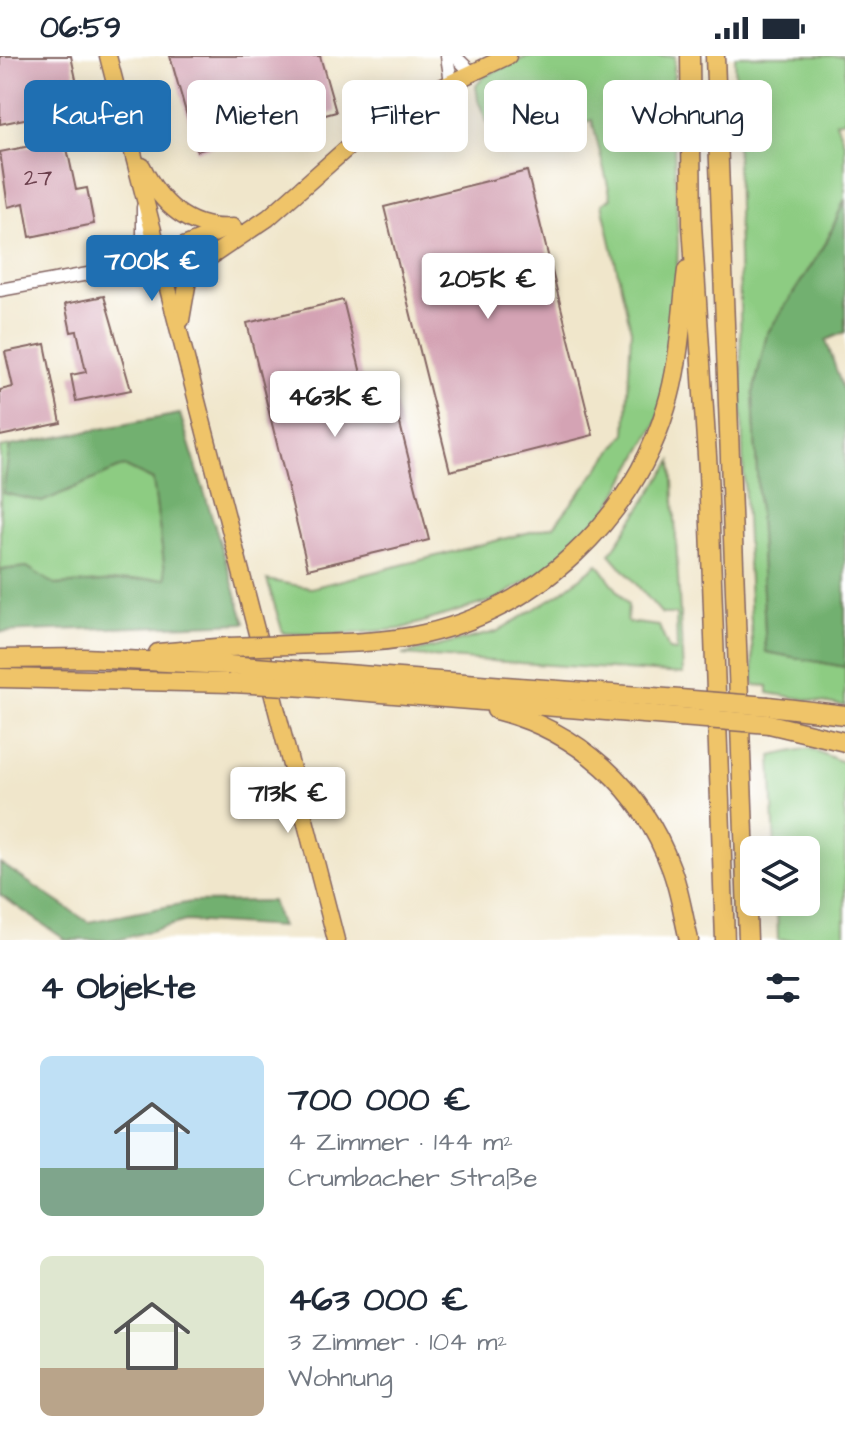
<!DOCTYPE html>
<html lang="de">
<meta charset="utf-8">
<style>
:root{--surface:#fff;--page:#f6f6f7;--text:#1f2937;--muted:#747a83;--accent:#1f6fb2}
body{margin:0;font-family:"Architects Daughter",sans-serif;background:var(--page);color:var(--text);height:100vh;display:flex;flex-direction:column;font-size:30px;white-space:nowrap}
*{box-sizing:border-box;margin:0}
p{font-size:26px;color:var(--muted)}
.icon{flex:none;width:44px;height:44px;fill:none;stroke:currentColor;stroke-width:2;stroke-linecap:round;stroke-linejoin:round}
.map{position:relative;height:884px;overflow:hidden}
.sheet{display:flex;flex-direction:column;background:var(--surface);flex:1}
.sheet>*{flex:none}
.guide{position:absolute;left:24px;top:24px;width:798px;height:72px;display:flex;gap:16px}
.tools{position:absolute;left:740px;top:780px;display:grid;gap:16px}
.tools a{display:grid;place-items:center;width:80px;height:80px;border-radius:12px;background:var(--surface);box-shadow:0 4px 20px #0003;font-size:40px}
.price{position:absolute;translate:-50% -68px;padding:0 18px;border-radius:8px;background:#fff;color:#222;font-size:26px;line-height:52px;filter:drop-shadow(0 2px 4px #0008)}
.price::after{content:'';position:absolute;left:50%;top:48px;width:24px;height:18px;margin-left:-12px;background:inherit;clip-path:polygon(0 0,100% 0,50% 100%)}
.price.on{background:var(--accent);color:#fff}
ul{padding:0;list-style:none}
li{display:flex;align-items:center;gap:24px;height:200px;padding:0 40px}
li span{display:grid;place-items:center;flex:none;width:224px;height:160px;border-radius:12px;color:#555}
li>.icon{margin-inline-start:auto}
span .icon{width:96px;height:96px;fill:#fffc;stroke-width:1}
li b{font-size:34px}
h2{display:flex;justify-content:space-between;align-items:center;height:96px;padding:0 40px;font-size:34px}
.pill{padding:0 28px;border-radius:12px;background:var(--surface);box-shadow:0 4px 20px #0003;font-size:28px;line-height:72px}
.pill.on{background:var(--accent);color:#fff}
.status{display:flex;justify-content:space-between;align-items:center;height:56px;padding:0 40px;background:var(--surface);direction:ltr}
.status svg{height:22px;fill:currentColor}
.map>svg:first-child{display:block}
</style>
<div class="status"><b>06:59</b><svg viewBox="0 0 49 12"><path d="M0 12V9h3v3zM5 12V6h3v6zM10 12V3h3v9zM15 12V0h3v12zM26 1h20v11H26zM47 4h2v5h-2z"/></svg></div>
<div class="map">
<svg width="845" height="884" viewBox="0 0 845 884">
<rect width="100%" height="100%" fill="#fff"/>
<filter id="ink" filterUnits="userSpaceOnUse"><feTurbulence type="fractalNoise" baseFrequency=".0125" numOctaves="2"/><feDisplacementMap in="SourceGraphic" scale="16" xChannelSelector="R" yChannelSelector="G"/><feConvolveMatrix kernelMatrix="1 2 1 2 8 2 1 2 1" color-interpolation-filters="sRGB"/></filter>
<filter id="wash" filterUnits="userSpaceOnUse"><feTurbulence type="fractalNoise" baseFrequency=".006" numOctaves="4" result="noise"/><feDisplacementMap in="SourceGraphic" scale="32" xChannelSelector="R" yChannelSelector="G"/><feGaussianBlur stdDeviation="1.8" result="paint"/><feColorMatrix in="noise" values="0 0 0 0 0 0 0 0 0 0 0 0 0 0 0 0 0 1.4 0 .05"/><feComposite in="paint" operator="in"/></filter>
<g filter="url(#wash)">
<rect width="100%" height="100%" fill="#f0e6cb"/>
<g fill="#8dcc82" stroke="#6c7656" stroke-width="2">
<polygon points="528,0 675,0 672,44 678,188 674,295 658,365 599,469 553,509 497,543 400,573 330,579 283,577 267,524 311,532 554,470 626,377 631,274 602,148 611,142 592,64 499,96 478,44 476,30 483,21"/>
<polygon points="735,0 843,0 845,7 845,64 836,66 845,89 845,143 826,187 767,278 753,338 766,596 845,611 845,650 768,637 768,630 754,629 743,401"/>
<polygon points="10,390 3,437 42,446 124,410 153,424 166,522 55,529 27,511 0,514 0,392"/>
<polygon points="672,405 683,618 402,599 496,576 559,538 598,508 628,549 627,566 659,570 669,594 677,595 676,558 662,558 610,498"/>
<polygon points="809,692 845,707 845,884 778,884 777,846 806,846 806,794 775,794 771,700"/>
</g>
<g fill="#72b070" stroke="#5e684e" stroke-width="2">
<polygon points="845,143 845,276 826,284 845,340 845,611 766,596 753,338 767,278 826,187"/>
<polygon points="180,358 245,567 0,576 0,514 27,511 55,529 166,522 153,424 124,410 42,446 3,437 10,390"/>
<polygon points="0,807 88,866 191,846 272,845 281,871 186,865 118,884 66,884 0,839"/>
</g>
<g id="blocks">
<g fill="#d4a3b4">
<polygon points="0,0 71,0 82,51 0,68"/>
<polygon points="170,0 320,0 336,56 197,95"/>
<polygon points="65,83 76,134 87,132 94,168 30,181 24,147 8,151 0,96"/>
<polygon points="527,115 593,379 450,415 384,151"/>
<polygon points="104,240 131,334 76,345 71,319 86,316 77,275 71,276 65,248"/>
<polygon points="343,244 366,338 391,332 429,484 308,513 247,267"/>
<polygon points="45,288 61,367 0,380 0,334 13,331 5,296"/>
</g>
</g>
</g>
<g filter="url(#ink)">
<use href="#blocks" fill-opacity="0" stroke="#846563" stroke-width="2"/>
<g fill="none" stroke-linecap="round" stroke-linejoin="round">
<g stroke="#846563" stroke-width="15">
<g id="minor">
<polyline points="447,0 451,26"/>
<polyline points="455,0 471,16"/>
<polyline points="134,204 143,186 143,151"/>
<polyline points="118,215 162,210"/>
<polyline points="0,234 99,216 159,200"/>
</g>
</g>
<g stroke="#846563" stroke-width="19">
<g id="major">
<polyline points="108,0 336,884"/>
<path d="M142,110C160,147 188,175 233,171"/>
<polyline points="159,200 223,174"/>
<polyline points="162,210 207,203 268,162 363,78 413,45 508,0"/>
<polyline points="181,264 188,224 206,203"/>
</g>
</g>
<g stroke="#846563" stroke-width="21">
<g id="highway">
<polyline points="690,0 692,168 708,415 725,884"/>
<polyline points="715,0 748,884"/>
<path d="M291,589C335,587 380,588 424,578C538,552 632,464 666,352C680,308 681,260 687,214"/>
<polyline points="158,597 228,591"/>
<polyline points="0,603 84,602 228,609"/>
<polyline points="307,615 680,643"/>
<polyline points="0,622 232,627"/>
<polyline points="306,631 680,661"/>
<polyline points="768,650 845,659"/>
<path d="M496,654C578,675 642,732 671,812C680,835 683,860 689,884"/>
<polyline points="769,668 845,686"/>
</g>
</g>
<use href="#minor" stroke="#fff" stroke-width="12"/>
<use href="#major" stroke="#efc469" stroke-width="16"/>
<use href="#highway" stroke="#efc469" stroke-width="18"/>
<g stroke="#846563" stroke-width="21" stroke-linecap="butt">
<g id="highway-bridge">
<polyline points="228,591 291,589"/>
<polyline points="228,609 307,615"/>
<polyline points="232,627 306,631"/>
<polyline points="680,643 768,650"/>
<polyline points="680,661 769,668"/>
</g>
</g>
<use href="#highway-bridge" stroke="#efc469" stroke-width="18"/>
</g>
</g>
<g text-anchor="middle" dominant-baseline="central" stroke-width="6" stroke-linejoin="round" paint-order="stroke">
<g font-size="24" fill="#6c404d">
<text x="38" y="122">27</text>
</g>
</g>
</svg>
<div class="tools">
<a><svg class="icon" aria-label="layers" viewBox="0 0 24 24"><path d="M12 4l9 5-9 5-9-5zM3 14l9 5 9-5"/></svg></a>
</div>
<b class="price on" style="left:152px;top:247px">700K €</b>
<b class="price" style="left:488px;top:265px">205K €</b>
<b class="price" style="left:335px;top:383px">463K €</b>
<b class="price" style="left:288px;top:779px">713K €</b>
<div class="guide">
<a class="pill on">Kaufen</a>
<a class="pill">Mieten</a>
<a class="pill">Filter</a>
<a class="pill">Neu</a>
<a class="pill">Wohnung</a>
</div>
</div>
<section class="sheet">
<h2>4 Objekte<svg class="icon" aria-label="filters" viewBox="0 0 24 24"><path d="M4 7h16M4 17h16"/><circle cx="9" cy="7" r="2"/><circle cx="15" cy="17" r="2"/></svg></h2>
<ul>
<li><span style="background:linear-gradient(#bfe0f5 70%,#7fa58c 0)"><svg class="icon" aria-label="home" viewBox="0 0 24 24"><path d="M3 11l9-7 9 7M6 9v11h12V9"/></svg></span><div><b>700 000 €</b><p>4 Zimmer · 144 m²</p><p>Crumbacher Straße</p></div></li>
<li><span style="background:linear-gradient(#dfe7d0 70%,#b9a48a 0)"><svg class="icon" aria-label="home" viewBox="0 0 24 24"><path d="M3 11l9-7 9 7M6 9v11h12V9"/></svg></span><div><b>463 000 €</b><p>3 Zimmer · 104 m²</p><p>Wohnung</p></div></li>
</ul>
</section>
